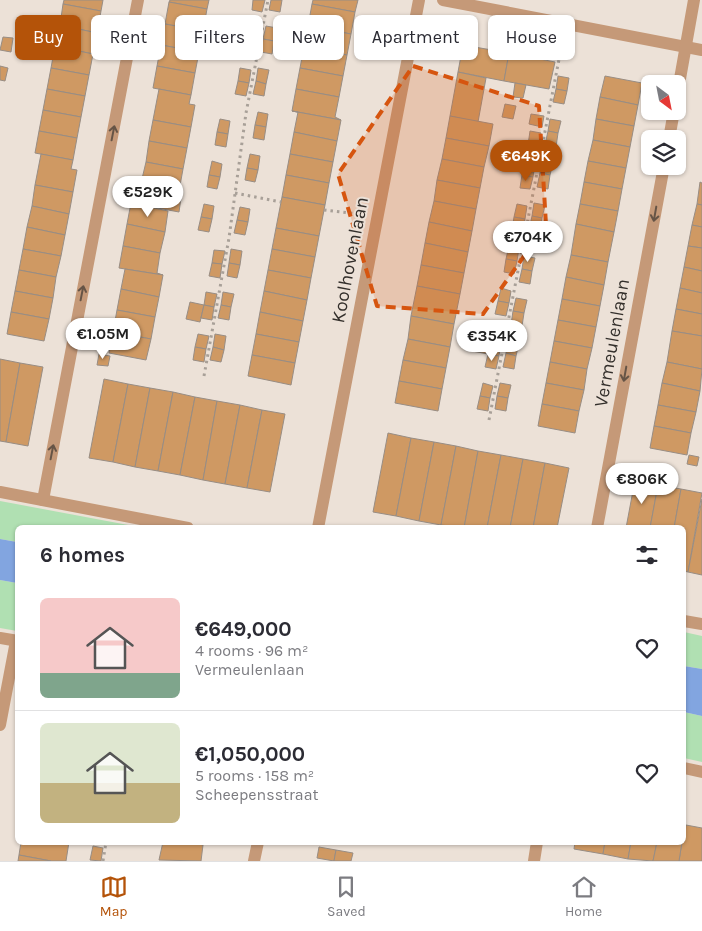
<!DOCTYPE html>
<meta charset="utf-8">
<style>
:root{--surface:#fff;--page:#f2f2f3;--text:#2b2b33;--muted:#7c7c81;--line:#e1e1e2;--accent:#b45309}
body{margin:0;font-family:Karla,sans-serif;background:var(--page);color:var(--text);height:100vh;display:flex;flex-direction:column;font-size:19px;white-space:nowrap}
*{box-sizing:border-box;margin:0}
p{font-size:16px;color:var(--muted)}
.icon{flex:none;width:28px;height:28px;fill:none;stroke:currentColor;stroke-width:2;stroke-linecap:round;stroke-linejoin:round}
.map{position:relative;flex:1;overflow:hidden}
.details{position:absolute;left:15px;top:525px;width:671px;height:320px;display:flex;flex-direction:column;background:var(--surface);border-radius:8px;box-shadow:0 1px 4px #0004}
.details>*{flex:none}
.banner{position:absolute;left:15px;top:15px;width:672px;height:45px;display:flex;gap:10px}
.needle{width:32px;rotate:148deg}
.buttons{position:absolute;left:641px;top:75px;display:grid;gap:10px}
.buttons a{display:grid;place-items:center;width:45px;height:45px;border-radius:8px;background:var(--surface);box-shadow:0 1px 4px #0004;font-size:25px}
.price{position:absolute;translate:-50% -42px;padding:0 11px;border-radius:18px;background:#fff;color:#222;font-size:16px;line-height:32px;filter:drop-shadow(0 1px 2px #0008)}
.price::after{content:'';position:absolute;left:50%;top:30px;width:15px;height:11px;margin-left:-8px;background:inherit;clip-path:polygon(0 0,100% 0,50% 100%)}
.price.active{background:var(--accent);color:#fff}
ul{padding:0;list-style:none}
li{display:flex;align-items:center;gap:15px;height:125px;padding:0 25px}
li+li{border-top:1px solid var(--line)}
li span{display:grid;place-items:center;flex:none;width:140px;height:100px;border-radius:8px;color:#555}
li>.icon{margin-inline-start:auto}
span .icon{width:60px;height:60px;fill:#fffc;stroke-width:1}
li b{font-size:21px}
h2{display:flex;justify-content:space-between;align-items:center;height:60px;padding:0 25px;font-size:21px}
.chip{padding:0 18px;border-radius:8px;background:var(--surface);box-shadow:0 1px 4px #0004;font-size:18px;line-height:45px}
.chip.active{background:var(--accent);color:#fff}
.tab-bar{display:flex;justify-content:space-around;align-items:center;height:70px;border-top:1px solid var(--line);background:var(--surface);font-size:14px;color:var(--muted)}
.tab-bar a{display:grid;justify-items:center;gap:2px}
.tab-bar .active{color:var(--accent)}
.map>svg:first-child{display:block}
</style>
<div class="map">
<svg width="702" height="861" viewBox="0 0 702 861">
<rect width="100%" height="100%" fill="#ece1d7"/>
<g fill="#b0e0b2">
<polygon points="0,501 139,527 18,528 17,542 0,539"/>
<polygon points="0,580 17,583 17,631 0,628"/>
<polygon points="684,632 702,636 702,669 684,666"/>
<polygon points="684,712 702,716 702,762 684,758"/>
</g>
<g fill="#82a5e0">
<polygon points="0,539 17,542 17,583 0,580"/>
<polygon points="684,666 702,669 702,716 684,712"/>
</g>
<g fill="#cf9963" stroke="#988d84">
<polygon points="64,0 103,0 101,11 63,4"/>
<polygon points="170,0 209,0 207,9 169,2"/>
<polygon points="253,0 265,0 262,12 252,10"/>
<polygon points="271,0 282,0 280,12 269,10"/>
<polygon points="313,0 358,0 355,12 312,4"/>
<polygon points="169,2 207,9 203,31 165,24"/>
<polygon points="63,4 101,11 97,33 60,25"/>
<polygon points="312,4 355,12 351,34 308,26"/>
<polygon points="165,24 203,31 199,52 161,45"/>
<polygon points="60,25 97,33 93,54 55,46"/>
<polygon points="249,26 259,28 257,41 246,39"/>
<polygon points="266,26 277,28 274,41 263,39"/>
<polygon points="308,26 351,34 347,55 304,47"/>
<polygon points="3,37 13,38 11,52 0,50"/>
<polygon points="246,39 257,41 254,54 244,52"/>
<polygon points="263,39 274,41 272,54 261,52"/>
<polygon points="161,45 199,52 195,73 157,66"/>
<polygon points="463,45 509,53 504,81 458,72"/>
<polygon points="55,46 93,54 89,75 51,68"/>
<polygon points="304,47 347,55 343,76 300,68"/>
<polygon points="509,53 555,62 549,89 504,81"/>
<polygon points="0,66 8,68 5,81 0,80"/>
<polygon points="157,66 195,73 191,95 153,88"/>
<polygon points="51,68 89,75 85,96 47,89"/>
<polygon points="240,68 251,70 249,83 238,81"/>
<polygon points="258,68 269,70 266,84 256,81"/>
<polygon points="300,68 343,76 339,97 296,89"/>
<polygon points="458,72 486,78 478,122 450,116"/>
<polygon points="558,76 569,78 567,91 556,89"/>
<polygon points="605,76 642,83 638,105 600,97"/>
<polygon points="238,81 249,83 246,96 235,94"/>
<polygon points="256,81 266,84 264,96 253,94"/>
<polygon points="515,83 526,85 523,98 513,97"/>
<polygon points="47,89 85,96 81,117 43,110"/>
<polygon points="159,89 191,95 189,104 195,105 191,127 153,120"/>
<polygon points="296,89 339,97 335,117 341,120 292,111"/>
<polygon points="556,89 567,91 564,104 553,102"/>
<polygon points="600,97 638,105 634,126 596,119"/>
<polygon points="505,104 516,106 513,119 502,117"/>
<polygon points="43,110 81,117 77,138 39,131"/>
<polygon points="292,111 341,120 337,141 294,132 298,112"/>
<polygon points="258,112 268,114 266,127 255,125"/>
<polygon points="531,114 544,116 542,127 529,124"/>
<polygon points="450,116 493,124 489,146 446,138"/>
<polygon points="220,119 230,121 228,134 217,132"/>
<polygon points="550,119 561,121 558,133 548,131"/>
<polygon points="596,119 634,126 630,147 593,140"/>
<polygon points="153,120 191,127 187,148 149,141"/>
<polygon points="255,125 266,127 264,140 253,138"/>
<polygon points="39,131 77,138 73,160 35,153"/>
<polygon points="530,131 541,133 539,147 528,145"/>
<polygon points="548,131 558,133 556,147 545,145"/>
<polygon points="217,132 228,134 226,147 215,145"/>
<polygon points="294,132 337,141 333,162 290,154"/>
<polygon points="446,138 489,146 484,167 442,159"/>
<polygon points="593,140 630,147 626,168 588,161"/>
<polygon points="149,141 187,148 183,169 146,162"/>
<polygon points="528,145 539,147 537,155 526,153"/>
<polygon points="41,154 73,160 71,169 77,170 73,192 35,185"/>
<polygon points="250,154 260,156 258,170 247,168"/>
<polygon points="290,154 333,162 329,183 286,175"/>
<polygon points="442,159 484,167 480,188 437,180"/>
<polygon points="212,161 222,164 220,177 209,175"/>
<polygon points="525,161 535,164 533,177 522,175"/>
<polygon points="542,161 553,163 550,175 540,173"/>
<polygon points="588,161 626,168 622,189 584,182"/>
<polygon points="146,162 183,169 179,191 135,182 135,181 141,183"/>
<polygon points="247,168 258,170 255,182 245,180"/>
<polygon points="540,173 550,175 548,189 537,187"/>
<polygon points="209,175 220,177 217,189 207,187"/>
<polygon points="286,175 329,183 325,205 282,197"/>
<polygon points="522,175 533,177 530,189 520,188"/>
<polygon points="437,180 480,188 476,209 434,201"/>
<polygon points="135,182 182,191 179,212 131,203"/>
<polygon points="584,182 622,189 618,211 580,204"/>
<polygon points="700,182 702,183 702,205 697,204"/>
<polygon points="35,185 73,192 69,214 32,206"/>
<polygon points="282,197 325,205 319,236 276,228"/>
<polygon points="434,201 476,209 472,231 429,222"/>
<polygon points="131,203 168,211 165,232 127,224"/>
<polygon points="534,203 545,205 542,218 532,216"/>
<polygon points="204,204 214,206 212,219 201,217"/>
<polygon points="517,204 527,206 525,219 514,217"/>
<polygon points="580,204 618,211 614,232 576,224"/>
<polygon points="697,204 702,205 702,227 692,225"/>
<polygon points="32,206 69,214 65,235 27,227"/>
<polygon points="240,207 250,209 248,222 237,220"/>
<polygon points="532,216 542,218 540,231 529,230"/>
<polygon points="201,217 212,219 209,232 198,230"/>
<polygon points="514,217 525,219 522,232 512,230"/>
<polygon points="237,220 248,222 245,235 234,233"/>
<polygon points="429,222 472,231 468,252 425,243"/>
<polygon points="127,224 165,232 160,253 123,246"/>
<polygon points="576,224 614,232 608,262 571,255"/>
<polygon points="692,225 702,227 702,248 688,246"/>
<polygon points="27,227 65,235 61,256 23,249"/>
<polygon points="276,228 319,236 315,257 272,249"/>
<polygon points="425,243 468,252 464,273 421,265"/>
<polygon points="123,246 160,253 157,273 163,275 119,268"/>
<polygon points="509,246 519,248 517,261 506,259"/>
<polygon points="688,246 702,248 702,271 684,267"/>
<polygon points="23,249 61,256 56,277 19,270"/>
<polygon points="231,249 242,251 240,265 229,263"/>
<polygon points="272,249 315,257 311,278 268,270"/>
<polygon points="214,250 225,251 222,264 212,263"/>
<polygon points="571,255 608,262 604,285 566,277"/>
<polygon points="524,256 535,258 532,271 522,269"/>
<polygon points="506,259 517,261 514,274 504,272"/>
<polygon points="212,263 222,264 220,278 209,276"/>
<polygon points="229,263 240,265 237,278 227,276"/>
<polygon points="421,265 464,273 460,294 417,286"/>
<polygon points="684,267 702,271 702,293 680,288"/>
<polygon points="125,269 163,275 159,297 121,289"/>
<polygon points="522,269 532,271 530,284 519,282"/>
<polygon points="19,270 56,277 53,298 15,291"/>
<polygon points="268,270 311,278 307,300 264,291"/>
<polygon points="566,277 604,285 600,306 562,299"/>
<polygon points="417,286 460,294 454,324 411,316"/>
<polygon points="501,288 511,291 509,303 498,301"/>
<polygon points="680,288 702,293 702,314 676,309"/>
<polygon points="121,289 159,297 155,317 117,310"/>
<polygon points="15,291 53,298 49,319 11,312"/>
<polygon points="264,291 307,300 303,321 260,312"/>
<polygon points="206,292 217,294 214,307 204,305"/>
<polygon points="223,292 234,294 231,307 221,305"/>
<polygon points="516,298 527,300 524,313 513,311"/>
<polygon points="562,299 600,306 596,327 558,320"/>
<polygon points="498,301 509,303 506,316 495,314"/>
<polygon points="190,302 204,305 200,322 186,319"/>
<polygon points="204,305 214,307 212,320 201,318"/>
<polygon points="221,305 231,307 229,320 218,318"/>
<polygon points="676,309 702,314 702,336 672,331"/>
<polygon points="117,310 155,317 151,339 113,332"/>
<polygon points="513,311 524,313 522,326 511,325"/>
<polygon points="11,312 49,319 44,341 7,334"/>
<polygon points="260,312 303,321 299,342 256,334"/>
<polygon points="411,316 454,324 450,347 408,339"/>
<polygon points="558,320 596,327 592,348 554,341"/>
<polygon points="672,331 702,336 702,369 667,362"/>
<polygon points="113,332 151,339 146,360 109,353"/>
<polygon points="198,334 209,336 206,349 195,347"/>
<polygon points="215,334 226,336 224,350 213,347"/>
<polygon points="256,334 299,342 295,363 252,355"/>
<polygon points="408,339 450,347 446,368 403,360"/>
<polygon points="508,340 519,343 516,356 506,353"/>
<polygon points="474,341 490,344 490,341 501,343 499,356 472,351"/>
<polygon points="554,341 592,348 587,369 550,362"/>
<polygon points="195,347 206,349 204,362 193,360"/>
<polygon points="213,347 224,350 221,362 210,360"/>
<polygon points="506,353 516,356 514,369 503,367"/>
<polygon points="99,354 110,356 108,366 97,365"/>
<polygon points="488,354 499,356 496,369 485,367"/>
<polygon points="252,355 295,363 291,385 248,376"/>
<polygon points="0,359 20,363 6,442 0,441"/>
<polygon points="403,360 446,368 442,389 399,381"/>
<polygon points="550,362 587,369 584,390 546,383"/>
<polygon points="667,362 702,369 700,391 662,383"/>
<polygon points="20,363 43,367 28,446 6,442"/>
<polygon points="104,379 128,384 113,462 89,458"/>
<polygon points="399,381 442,389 438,411 395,403"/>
<polygon points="483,383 493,386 490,398 480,396"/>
<polygon points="500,383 511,385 508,398 497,396"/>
<polygon points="546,383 584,390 579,411 542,404"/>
<polygon points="662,383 700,391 696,412 658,405"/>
<polygon points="128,384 150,388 135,467 113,462"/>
<polygon points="150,388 173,392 158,471 135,467"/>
<polygon points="173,392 195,397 180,475 158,471"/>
<polygon points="480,396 490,398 488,411 477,409"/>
<polygon points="497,396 508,398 506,411 495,409"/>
<polygon points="195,397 217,401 203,480 180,475"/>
<polygon points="217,401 240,405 225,484 203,480"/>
<polygon points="542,404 579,411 575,433 538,426"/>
<polygon points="240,405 262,410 247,488 225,484"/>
<polygon points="658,405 696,412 691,433 654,426"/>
<polygon points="262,410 285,414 270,492 247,488"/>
<polygon points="654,426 691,433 687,455 650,448"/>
<polygon points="388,433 411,438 396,516 373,512"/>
<polygon points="411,438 434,442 419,521 396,516"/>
<polygon points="434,442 456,446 441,525 419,521"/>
<polygon points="456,446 478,451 464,528 441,525"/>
<polygon points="478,451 501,455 487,528 464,528"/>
<polygon points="501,455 523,459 510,528 487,528"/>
<polygon points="689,455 699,457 697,466 687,464"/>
<polygon points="523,459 545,463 533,528 510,528"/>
<polygon points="545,463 569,468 557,528 533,528"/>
<polygon points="635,480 658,485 650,528 626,528"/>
<polygon points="658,485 681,489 674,528 650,528"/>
<polygon points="681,489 702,493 688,572 684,571 684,528 674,528"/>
<polygon points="702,499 702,575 688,572"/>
<polygon points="686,825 702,828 702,861 679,861 682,842 684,842"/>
<polygon points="21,842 69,842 66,861 51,861 19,855"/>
<polygon points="163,842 188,842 203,845 201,861 159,860"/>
<polygon points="575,842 605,842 603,854 574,849"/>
<polygon points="605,842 631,842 628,859 603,854"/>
<polygon points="631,842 657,842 653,861 628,859"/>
<polygon points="657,842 682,842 679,861 653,861"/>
<polygon points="93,846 103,848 101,861 90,860"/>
<polygon points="319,847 336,850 334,861 317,858"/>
<polygon points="336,850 353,853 351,861 334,861"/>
<polygon points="19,855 51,861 18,861"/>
</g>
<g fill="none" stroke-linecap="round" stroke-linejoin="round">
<g stroke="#a8a098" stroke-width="3" stroke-dasharray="2.5 4" stroke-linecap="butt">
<polyline points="235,193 281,202"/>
<polyline points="324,210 358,214"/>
<polyline points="204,376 229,238 246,113 268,0"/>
<polyline points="489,420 562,44"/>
<polyline points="103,861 106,842"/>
</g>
<g stroke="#c59978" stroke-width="12">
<polyline points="443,0 702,50"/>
<polyline points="678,90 694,0"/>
<polyline points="669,139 674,111"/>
<polyline points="0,492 188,528"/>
<polyline points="43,500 138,0"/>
<polyline points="318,528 419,0"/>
<polyline points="597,528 664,166"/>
<polyline points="684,621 702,624"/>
<polyline points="0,638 18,641"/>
<polyline points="0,725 16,641"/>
<polyline points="684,768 702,772"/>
<polyline points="254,861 258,842"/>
<polyline points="534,861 537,842"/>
</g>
</g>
<defs><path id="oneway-shaft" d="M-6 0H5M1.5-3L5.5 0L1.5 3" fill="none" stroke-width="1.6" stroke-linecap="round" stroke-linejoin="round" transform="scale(1.25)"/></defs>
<g stroke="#665446">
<use href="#oneway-shaft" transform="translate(113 133) rotate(-79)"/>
<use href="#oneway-shaft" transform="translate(655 214) rotate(100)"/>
<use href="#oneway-shaft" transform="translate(82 293) rotate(-79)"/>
<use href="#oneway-shaft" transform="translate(625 374) rotate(100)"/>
<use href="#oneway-shaft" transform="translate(52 452) rotate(-79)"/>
</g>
<path fill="#d6550f" fill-opacity="0.2" stroke="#d6550f" stroke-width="4" stroke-dasharray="10 6" stroke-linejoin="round" d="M413,66L539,106L546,225L483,314L377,306L338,174Z"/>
<g text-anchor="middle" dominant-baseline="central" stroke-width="4" stroke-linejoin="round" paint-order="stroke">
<g font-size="19" fill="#332f2b" stroke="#ece1d7">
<text transform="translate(350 260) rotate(-79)">Koolhovenlaan</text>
<text transform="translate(612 343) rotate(-80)">Vermeulenlaan</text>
</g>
</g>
</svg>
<div class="buttons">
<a><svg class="needle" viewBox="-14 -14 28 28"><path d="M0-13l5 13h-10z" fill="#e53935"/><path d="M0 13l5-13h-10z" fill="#7c7c81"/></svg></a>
<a><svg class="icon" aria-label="layers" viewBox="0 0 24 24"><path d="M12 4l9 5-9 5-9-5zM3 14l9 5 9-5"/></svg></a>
</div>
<b class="price active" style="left:526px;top:182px">€649K</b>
<b class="price" style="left:148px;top:218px">€529K</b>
<b class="price" style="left:528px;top:263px">€704K</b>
<b class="price" style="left:103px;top:360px">€1.05M</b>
<b class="price" style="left:492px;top:362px">€354K</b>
<b class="price" style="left:642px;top:505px">€806K</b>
<div class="banner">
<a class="chip active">Buy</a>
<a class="chip">Rent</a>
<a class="chip">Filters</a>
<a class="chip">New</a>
<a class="chip">Apartment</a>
<a class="chip">House</a>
</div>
<section class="details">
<h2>6 homes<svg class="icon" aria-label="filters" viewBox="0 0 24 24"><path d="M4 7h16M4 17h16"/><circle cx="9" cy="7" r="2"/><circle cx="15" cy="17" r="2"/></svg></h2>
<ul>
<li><span style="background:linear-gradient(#f6c9c9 75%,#7fa58c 0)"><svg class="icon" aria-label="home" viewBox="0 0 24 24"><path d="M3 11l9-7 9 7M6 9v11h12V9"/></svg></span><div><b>€649,000</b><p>4 rooms · 96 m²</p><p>Vermeulenlaan</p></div><svg class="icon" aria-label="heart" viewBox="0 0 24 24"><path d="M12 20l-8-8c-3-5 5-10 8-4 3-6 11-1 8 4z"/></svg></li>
<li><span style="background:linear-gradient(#dfe7d0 60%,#c2b280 0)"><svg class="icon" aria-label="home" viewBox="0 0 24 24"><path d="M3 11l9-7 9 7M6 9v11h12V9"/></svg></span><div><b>€1,050,000</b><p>5 rooms · 158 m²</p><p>Scheepensstraat</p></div><svg class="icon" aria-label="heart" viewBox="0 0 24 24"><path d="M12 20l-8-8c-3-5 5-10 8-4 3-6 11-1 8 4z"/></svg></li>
</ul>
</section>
</div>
<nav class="tab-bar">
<a class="active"><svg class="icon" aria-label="map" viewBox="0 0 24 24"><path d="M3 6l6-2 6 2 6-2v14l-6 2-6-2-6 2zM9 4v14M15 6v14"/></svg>Map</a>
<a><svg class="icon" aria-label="saved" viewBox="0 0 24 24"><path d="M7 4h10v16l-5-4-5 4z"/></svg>Saved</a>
<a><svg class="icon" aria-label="home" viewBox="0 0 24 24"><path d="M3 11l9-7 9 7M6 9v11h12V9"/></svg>Home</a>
</nav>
